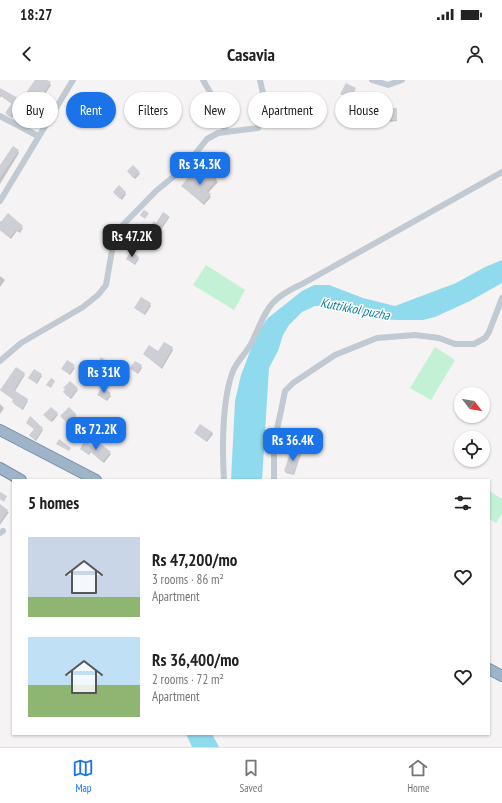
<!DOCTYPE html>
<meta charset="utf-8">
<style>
:root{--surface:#fff;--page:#f2f2f2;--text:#222;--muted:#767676;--line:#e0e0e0;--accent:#1a73e8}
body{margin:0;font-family:"PT Sans Narrow",sans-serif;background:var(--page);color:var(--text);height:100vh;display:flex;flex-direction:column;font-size:15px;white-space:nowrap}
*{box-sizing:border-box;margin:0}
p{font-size:13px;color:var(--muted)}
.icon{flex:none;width:22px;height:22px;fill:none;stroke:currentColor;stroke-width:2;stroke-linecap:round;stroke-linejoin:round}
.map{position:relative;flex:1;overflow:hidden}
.sheet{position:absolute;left:12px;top:399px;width:478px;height:256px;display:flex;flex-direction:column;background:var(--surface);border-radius:0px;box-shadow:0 1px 3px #0004}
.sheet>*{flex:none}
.banner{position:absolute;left:12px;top:12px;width:478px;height:36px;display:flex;gap:8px}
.needle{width:26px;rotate:121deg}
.controls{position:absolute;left:454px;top:307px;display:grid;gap:8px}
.controls a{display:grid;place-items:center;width:36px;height:36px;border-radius:50%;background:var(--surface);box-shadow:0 1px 3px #0004;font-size:20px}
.price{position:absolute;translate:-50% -34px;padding:0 9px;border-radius:8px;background:var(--accent);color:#fff;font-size:13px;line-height:26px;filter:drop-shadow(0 1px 2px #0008)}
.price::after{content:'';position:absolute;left:50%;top:24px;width:12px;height:9px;margin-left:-6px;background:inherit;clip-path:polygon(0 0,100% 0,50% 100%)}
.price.selected{background:#222;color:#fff}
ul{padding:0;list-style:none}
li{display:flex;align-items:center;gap:12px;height:100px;padding:0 16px}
li span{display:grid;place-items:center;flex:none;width:112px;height:80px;border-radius:0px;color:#555}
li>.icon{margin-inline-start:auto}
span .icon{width:48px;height:48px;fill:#fffc;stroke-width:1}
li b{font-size:17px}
h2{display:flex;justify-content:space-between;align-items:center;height:48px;padding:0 16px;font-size:17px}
.pill{padding:0 14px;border-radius:18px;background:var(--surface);box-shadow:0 1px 3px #0004;font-size:14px;line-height:36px}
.pill.selected{background:var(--accent);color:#fff}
.status{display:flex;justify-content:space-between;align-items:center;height:28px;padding:0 20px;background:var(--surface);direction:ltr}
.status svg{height:11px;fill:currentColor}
header{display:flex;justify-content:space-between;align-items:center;height:52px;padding:0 16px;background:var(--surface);font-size:18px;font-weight:800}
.tabs{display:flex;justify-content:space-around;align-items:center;height:56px;border-top:1px solid var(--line);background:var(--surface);font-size:11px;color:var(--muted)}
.tabs a{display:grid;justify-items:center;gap:2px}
.tabs .selected{color:var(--accent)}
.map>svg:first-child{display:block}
</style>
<div class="status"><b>18:27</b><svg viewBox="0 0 49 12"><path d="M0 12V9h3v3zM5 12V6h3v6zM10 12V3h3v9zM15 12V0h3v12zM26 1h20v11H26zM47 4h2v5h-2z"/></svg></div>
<header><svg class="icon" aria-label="back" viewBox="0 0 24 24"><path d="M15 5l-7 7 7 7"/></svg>Casavia<svg class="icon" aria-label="person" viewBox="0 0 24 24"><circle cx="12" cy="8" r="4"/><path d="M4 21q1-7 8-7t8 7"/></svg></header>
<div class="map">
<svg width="502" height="667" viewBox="0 0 502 667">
<rect width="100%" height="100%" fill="#f5f3f3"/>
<g fill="#c3f1d5">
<polygon points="206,185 245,210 234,230 193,205"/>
<polygon points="435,267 455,280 431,320 410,308"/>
<polygon points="489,411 502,419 502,434 496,443 489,439"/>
</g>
<g fill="#90daee">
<polygon points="502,180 502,203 470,221 435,237 423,240 396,240 373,238 348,228 321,226 315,226 302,232 289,245 283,255 278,271 269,288 262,400 231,400 235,321 241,295 257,253 268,238 302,211 314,205 329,205 363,218 395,226 456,203 485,187"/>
<polygon points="186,654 212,654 219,667 192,667"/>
</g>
<g fill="#0003">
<polygon points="36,0 46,0 51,5 40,22 34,17 26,29 20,25 12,38 7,35 6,33 12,24 1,16 0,18 0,9 20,21 24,19"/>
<polygon points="355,9 353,16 371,25 369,32 360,27 360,24 342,14"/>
<polygon points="228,24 237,40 229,44 221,28"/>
<polygon points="396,29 397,41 390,42 389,40"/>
<polygon points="354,34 351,42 344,37"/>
<polygon points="22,42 32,45 33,47 32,48"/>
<polygon points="18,71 19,73 0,104 0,87"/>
<polygon points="129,92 139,93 140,94 135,99"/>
<polygon points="208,93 218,102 208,113 211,117 204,125 182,106 200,103"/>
<polygon points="119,107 126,114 122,120 115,114"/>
<polygon points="8,135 23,148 20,153 17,151 11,159 0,150 0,141 2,143"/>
<polygon points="169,136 169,138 158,154 151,150 150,148"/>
<polygon points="139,160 140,162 135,169 125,162"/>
<polygon points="138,178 139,179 135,185 127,179"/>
<polygon points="0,196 5,200 0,207"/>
<polygon points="150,224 151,226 145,235 136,229"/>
<polygon points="172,268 173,270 162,289 144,274 158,273"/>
<polygon points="67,282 75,288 70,295 62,289"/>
<polygon points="107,282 108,284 104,290 98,285"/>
<polygon points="141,286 142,288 138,294 131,289"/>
<polygon points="24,294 25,295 15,311 28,321 23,330 14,324 14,320 0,310"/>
<polygon points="41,295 42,296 37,304 29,298"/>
<polygon points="70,302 78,310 71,319 65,314"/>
<polygon points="110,314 111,316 107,321 98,315"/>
<polygon points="0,324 4,328 0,334"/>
<polygon points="57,334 58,335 52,342 45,336"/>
<polygon points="76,334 75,338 77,341 71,346 62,338"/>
<polygon points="27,343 43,350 36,361 30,356 34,349"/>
<polygon points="212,352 213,354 207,362 195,353"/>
<polygon points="81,369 97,370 111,374 104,383 91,372 89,375"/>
<polygon points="301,374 294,395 286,393 285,391"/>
<polygon points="0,428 9,432 0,445"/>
</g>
<g fill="#cdcfd5">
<polygon points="35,0 47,0 51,2 39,20 32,16 25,28 19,24 10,36 5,33 12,23 0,15 0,8 20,19 22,16 23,17"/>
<polygon points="346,3 356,8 353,15 371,24 368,31 358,25 359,23 340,14"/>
<polygon points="229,22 237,38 228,43 220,27"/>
<rect x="388" y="28" width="9" height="12"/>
<polygon points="347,29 354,33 350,41 343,37"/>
<polygon points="23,38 33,44 31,47 21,42"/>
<polygon points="13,66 19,70 0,98 0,85"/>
<polygon points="133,85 140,92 133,98 127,91"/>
<polygon points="208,91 217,99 207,111 211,114 203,123 181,106 191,94 199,102"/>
<polygon points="119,105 126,112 120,119 113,112"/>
<polygon points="144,130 149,133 145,139 140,135"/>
<polygon points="163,132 169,136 157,153 149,148 154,141 156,143"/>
<polygon points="8,133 23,146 18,152 16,150 10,158 0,150 0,143"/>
<polygon points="130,153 139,160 134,168 124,162"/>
<polygon points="131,171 139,177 134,184 126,179"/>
<polygon points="141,217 151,223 144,234 134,228"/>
<polygon points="164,262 173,267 161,288 143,274 149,265 158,271"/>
<polygon points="101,277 108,282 103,289 97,285"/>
<polygon points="67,280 75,285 69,294 61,289"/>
<polygon points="135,281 142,285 137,293 130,288"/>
<polygon points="16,287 25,293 14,310 28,319 22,329 12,322 13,319 0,310"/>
<polygon points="34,289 42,294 36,303 28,298"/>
<polygon points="51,298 55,301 51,308 46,305"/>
<polygon points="70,301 78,308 70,318 63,312 65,309 63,308"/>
<polygon points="102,307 111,313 106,320 97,315"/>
<polygon points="51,327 58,333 50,341 43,335"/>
<polygon points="69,327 76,334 75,336 77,339 70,345 60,336"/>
<polygon points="30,336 43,348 35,360 29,355 34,349 26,343"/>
<polygon points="200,344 212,352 206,361 194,353"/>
<polygon points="59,359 71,368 69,371 56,364"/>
<polygon points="84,361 97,369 101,364 111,372 102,382 90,371 88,374 80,369"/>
<polygon points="291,370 302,373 293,394 284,391"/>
<polygon points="0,412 7,416 4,422 0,419"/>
<polygon points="0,424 8,430 0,442"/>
</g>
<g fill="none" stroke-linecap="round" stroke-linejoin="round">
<g stroke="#7690ad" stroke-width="12">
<g id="trunk">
<polyline points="0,350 96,400"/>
<polyline points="0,388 21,400"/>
<polyline points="489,589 502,596"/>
</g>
</g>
<g stroke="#c1cad2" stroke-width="6">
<polyline points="203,0 211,14 218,37 227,52"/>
<polyline points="372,0 388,5 402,0"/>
<polyline points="0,36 38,56"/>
<polyline points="0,121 73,0"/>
<path d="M0,281L21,263L83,227L98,215L106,205L115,153L156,111L184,88L207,59L218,53L258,48C269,29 264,19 260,0"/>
<path d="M224,400C222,369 222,319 233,291C237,281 247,272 252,262C268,228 267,220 304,203L502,92"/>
<polyline points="274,400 274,363 282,326 285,311 293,303 335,275 377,258 415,255 439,258 455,264 474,264 485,258 489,252 502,218"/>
<polyline points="0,453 3,451"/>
</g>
<use href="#trunk" stroke="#9fb4c9" stroke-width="10"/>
</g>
<g text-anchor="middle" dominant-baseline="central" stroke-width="3" stroke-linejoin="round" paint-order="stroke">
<g font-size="13" font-style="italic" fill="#0c7c9b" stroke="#fff">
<text transform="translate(355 229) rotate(11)">Kuttikkol puzha</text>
</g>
</g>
</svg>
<div class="controls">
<a><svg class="needle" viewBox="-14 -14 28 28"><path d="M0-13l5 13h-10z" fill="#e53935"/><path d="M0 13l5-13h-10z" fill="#767676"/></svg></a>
<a><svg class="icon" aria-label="locate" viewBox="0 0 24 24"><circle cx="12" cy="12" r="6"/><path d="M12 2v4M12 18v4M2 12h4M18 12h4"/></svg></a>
</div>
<b class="price" style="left:200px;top:106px">Rs 34.3K</b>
<b class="price selected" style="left:132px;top:178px">Rs 47.2K</b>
<b class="price" style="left:104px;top:314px">Rs 31K</b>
<b class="price" style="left:96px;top:371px">Rs 72.2K</b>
<b class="price" style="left:293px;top:382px">Rs 36.4K</b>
<div class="banner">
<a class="pill">Buy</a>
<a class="pill selected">Rent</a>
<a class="pill">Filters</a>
<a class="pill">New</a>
<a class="pill">Apartment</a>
<a class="pill">House</a>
</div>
<section class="sheet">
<h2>5 homes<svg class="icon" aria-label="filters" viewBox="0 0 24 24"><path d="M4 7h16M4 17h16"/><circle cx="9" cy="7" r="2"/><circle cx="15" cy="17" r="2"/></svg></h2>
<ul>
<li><span style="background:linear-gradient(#c9d6e8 75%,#8fb573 0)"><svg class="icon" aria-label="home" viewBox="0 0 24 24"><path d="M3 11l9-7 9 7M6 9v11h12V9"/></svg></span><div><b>Rs 47,200/mo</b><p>3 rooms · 86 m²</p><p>Apartment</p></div><svg class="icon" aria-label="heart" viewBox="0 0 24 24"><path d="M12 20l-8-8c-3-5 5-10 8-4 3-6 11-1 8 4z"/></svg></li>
<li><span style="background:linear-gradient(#bfe0f5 60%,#8fb573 0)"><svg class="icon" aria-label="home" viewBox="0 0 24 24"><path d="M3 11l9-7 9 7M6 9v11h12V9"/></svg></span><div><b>Rs 36,400/mo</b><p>2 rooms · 72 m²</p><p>Apartment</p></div><svg class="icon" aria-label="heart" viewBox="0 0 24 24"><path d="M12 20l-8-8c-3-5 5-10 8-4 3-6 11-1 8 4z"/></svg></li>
</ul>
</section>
</div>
<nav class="tabs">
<a class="selected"><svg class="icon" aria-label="map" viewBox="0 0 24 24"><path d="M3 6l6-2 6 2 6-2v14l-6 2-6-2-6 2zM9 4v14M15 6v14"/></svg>Map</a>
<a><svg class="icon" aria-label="saved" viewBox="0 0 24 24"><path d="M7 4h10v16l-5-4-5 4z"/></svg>Saved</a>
<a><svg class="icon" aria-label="home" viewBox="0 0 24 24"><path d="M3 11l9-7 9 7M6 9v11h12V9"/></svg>Home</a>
</nav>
